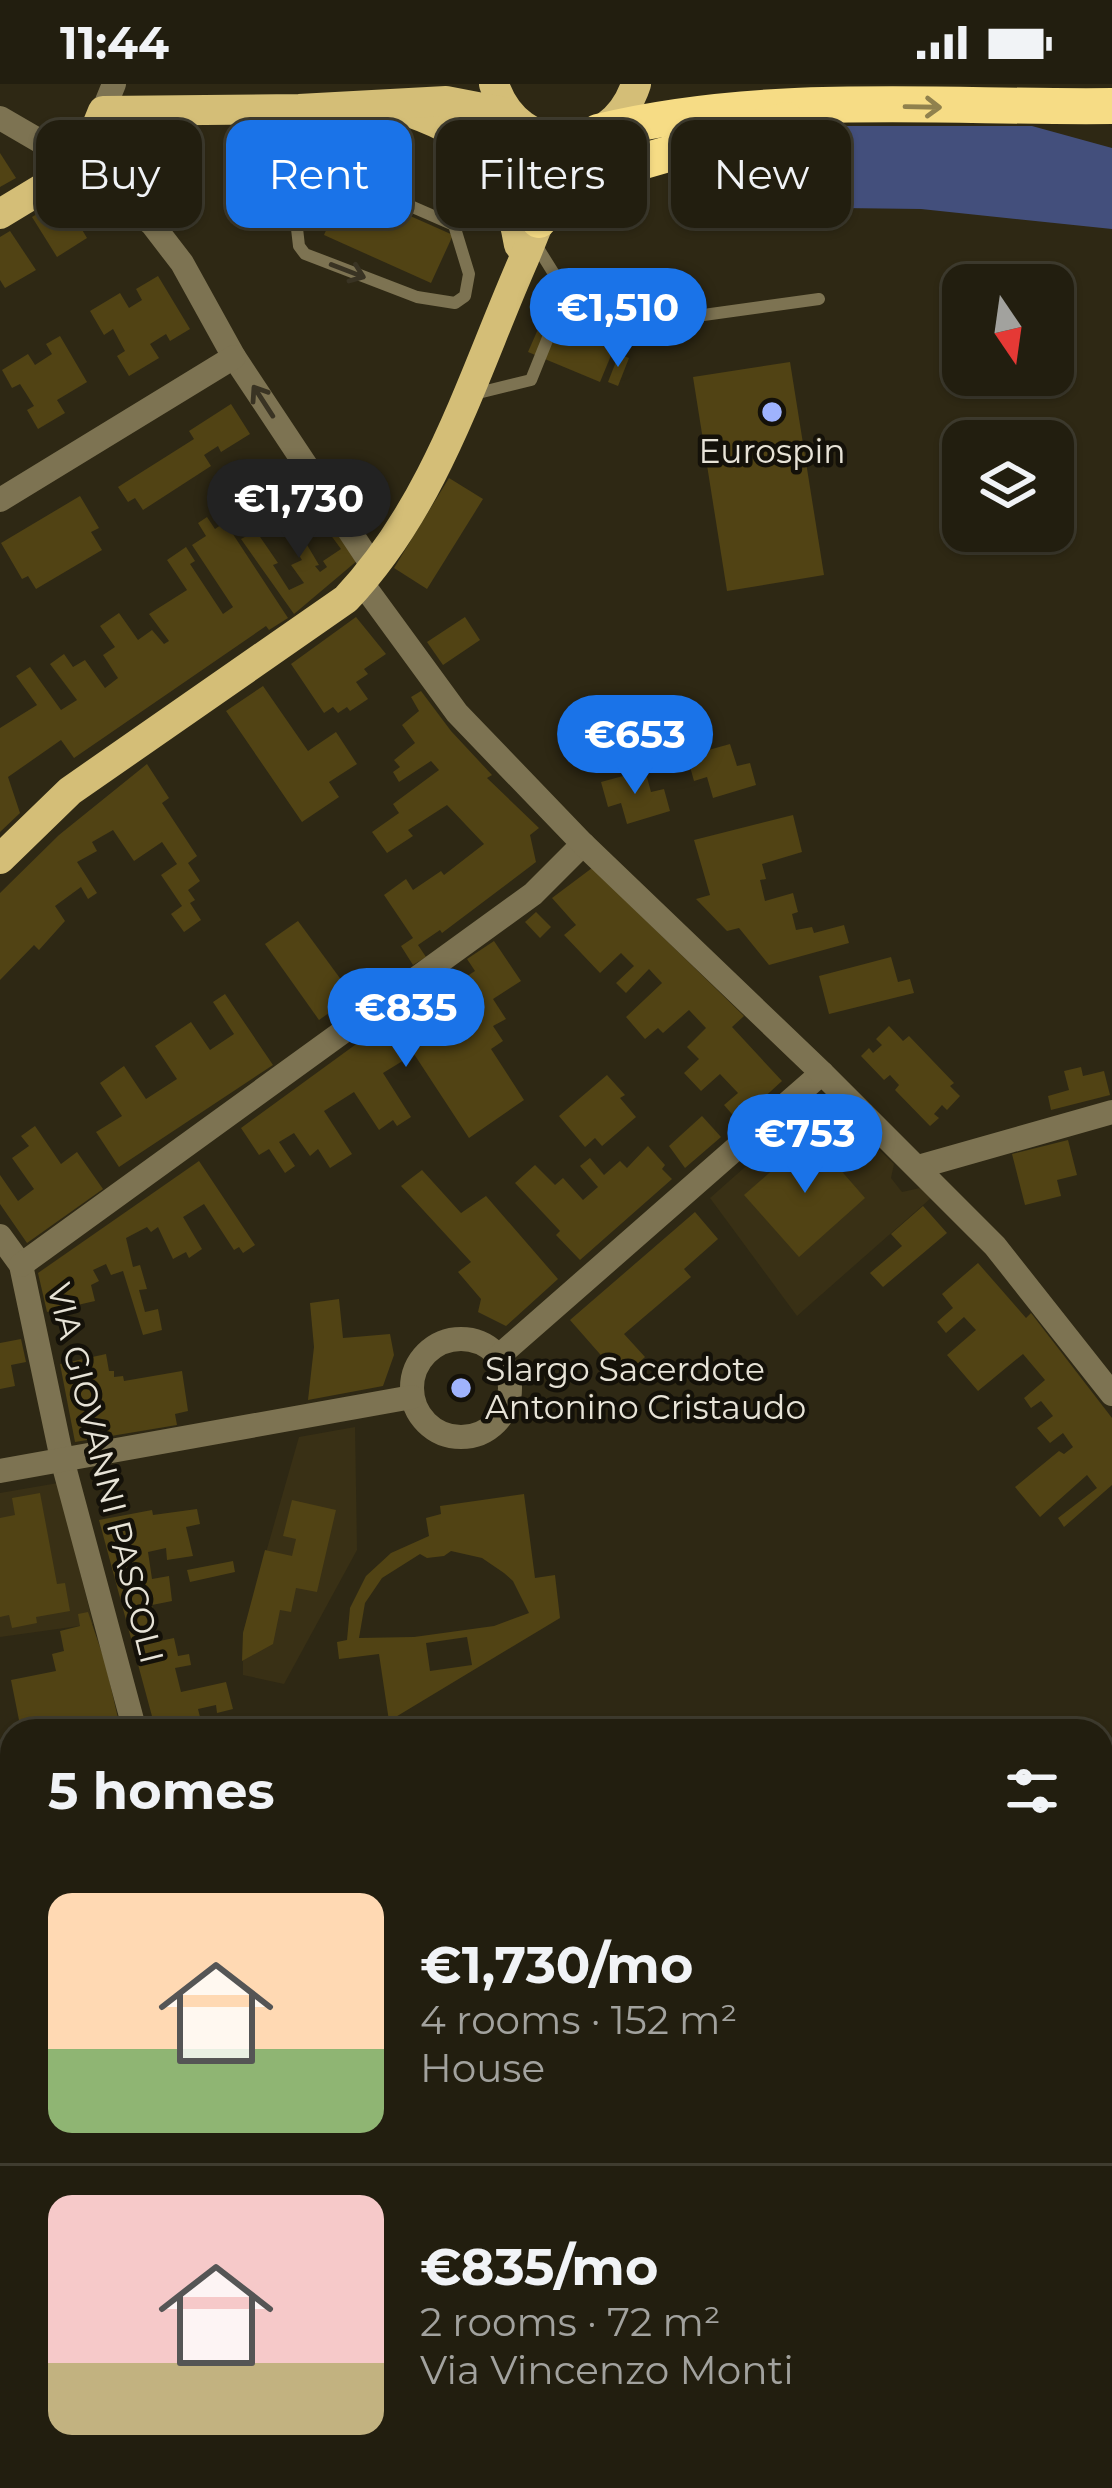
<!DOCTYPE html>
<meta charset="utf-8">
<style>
:root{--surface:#221e0f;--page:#2a2718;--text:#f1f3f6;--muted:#a2a29e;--line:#3f3c2f;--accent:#1a73e8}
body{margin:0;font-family:Montserrat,sans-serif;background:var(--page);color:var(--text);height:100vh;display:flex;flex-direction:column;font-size:45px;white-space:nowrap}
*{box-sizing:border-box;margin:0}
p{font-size:39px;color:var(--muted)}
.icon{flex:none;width:66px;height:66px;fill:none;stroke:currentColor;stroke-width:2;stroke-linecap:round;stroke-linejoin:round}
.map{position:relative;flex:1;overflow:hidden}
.side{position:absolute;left:0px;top:1635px;width:1113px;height:771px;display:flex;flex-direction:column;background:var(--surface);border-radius:36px 36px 0 0;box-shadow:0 3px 9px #0004,0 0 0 3px var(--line)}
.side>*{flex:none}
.banner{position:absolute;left:36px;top:36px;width:1041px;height:108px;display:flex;gap:24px}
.needle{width:78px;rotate:167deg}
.buttons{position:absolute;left:942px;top:180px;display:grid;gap:24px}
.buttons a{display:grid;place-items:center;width:132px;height:132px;border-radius:24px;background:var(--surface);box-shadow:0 3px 9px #0004,0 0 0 3px var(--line);font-size:60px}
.price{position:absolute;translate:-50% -102px;padding:0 27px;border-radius:42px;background:var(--accent);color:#fff;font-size:39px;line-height:78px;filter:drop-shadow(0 3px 6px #0008)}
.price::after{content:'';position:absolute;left:50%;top:72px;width:36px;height:27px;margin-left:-18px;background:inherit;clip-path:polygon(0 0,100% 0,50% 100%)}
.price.current{background:#222;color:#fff}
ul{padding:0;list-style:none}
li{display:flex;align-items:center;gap:36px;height:300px;padding:0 48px}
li+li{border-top:3px solid var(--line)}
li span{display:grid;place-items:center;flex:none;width:336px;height:240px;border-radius:24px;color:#555}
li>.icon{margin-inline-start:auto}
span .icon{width:144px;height:144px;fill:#fffc;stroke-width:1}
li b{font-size:51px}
h2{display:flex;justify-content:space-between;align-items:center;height:144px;padding:0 48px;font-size:51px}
.pill{padding:0 42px;border-radius:24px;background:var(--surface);box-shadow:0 3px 9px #0004,0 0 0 3px var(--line);font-size:42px;line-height:108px}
.pill.current{background:var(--accent);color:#fff}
.status{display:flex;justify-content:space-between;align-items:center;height:84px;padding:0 60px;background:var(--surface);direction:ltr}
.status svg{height:33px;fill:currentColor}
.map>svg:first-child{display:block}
</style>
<div class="status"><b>11:44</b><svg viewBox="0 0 49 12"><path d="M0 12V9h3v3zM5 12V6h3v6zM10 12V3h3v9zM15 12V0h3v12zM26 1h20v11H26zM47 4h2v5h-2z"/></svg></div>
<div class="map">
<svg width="1112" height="2404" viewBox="0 0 1112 2404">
<rect width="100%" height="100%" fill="#2e2814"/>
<g fill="#393015">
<polygon points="824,1013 894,1080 891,1094 902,1108 920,1104 931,1114 797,1232 710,1114"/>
<polygon points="355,1343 357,1466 284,1600 243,1591 243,1549 299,1353"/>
<polygon points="58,1399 93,1540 0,1553 0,1409"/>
</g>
<g fill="#434f7c">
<polygon points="839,42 1032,42 1112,64 1112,145 921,125 692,122 686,110 810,104 817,45"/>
<polygon points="1101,1974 1112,1993 1112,2404 368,2404 385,2394 1101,2394"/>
</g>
<g fill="#514314" fill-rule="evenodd">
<polygon points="0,69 16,94 0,103"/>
<polygon points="345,103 453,151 431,199 324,151"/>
<polygon points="63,114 87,154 57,173 32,133"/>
<polygon points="10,147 36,186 5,204 0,196 0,153"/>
<polygon points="158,192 190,245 170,257 166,250 150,260 159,274 129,292 117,272 125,267 113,245 104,251 90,227 120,209 129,224 142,216 136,205"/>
<polygon points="546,227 617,257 600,298 528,268"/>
<polygon points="60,252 87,298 57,316 65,329 38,345 27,326 34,322 20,300 12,304 2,286 28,270 35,281 52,270 46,260"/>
<polygon points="619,270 629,274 618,302 608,298"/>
<polygon points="790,278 824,491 727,507 693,293"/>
<polygon points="231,320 250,350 221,368 218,362 204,371 211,382 143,426 135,414 128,418 118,403 194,355 189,347"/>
<polygon points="449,394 483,415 427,505 394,484"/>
<polygon points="80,412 99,444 91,448 102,466 36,505 28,492 22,495 1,459"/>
<polygon points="278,412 319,481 315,482 320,488 327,483 323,477 341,465 330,450 337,446 358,476 294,530 241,455 256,447 278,479 273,481 289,506 304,499 291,481 302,476 266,418"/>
<polygon points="207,433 215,445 225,438 288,534 269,546 266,542 74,674 61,656 8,693 20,729 0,748 0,644 37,621 16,592 30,583 61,626 77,616 50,580 64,570 73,583 85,576 105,604 118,594 103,571 115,563 100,542 119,529 138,556 152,546 164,560 169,557 149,530 187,506 167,476 186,463 195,477 190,480 223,530 233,523 192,461 206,452 198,439"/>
<polygon points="356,533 386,570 364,585 368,590 356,598 368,615 350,627 347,623 338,629 333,623 324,629 291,580"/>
<polygon points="465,533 480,556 443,581 427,558"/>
<polygon points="263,602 308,667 336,648 357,680 329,698 339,713 302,738 226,627"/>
<polygon points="421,607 451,647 492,691 487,694 539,744 530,751 536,778 442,849 440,846 418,861 426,873 413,881 401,862 413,854 384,811 406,795 413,806 441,787 444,791 484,760 447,721 408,746 413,752 387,769 372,748 399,729 393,720 439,686 431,677 399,698 393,688 400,683 394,676 415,659 402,641 419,627 411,613"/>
<polygon points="730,660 737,682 750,679 756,701 713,714 707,693 694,697 687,672"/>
<polygon points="147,680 169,714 162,719 197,772 188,779 200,797 188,806 195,816 190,819 201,836 184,848 171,830 182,822 161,791 177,780 162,758 134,777 113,746 92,758 97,767 77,778 97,809 88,815 81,803 55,822 65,837 39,866 34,861 0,896 0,809 59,751"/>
<polygon points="645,686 651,708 664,705 670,727 627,740 621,719 608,723 601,698"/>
<polygon points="793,731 802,768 762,780 766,795 760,796 765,817 793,809 798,828 792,830 796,846 812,843 814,849 844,841 849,859 769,881 739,844 727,847 696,815 710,811 694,756"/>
<polygon points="592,784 744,932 732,943 782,997 738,1037 724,1021 738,1009 720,990 701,1007 684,989 699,975 687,963 706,944 689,926 663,949 658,944 645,955 626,933 662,899 649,885 626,909 616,899 634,882 621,869 600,889 564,851 576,841 552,814"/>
<polygon points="536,828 551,843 540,854 525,838"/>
<polygon points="298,837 353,912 319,936 265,860"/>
<polygon points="494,857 521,897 493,915 506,935 493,942 503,957 491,965 524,1016 469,1054 414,970 383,989 411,1033 397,1042 393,1036 379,1046 354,1008 324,1027 352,1070 330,1084 318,1065 310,1072 294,1049 279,1058 295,1082 285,1089 269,1065 259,1071 241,1044 392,934 399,945 453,908 458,915 466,909 458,898 475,887 467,875"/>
<polygon points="891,873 898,898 910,895 914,909 829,930 819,892"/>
<polygon points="225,910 273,981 119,1083 96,1048 122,1032 100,999 124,982 146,1015 177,995 155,962 191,938 210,966 234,950 213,918"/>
<polygon points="889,942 903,957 909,952 954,999 950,1002 960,1012 947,1026 942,1021 934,1030 939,1034 930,1042 895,1006 899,1001 890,991 884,996 861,972 869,964 873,969 882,961 876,955"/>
<polygon points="1081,983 1083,992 1104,987 1110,1011 1051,1026 1048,1012 1069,1006 1064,987"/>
<polygon points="607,991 625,1011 620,1014 636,1033 602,1062 595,1054 585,1063 559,1032"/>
<polygon points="702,1032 721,1053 685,1084 669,1062"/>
<polygon points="35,1042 61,1080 77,1068 103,1105 27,1159 0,1120 0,1091 18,1117 34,1105 12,1074 29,1062 21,1052"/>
<polygon points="811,1052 865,1114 799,1173 744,1111"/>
<polygon points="1068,1056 1077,1091 1057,1096 1061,1112 1025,1121 1012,1070"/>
<polygon points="648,1062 665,1081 662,1085 672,1095 580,1176 556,1151 560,1147 515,1099 535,1081 555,1101 563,1094 583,1116 598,1103 580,1082 590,1074 604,1091 620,1077 627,1084"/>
<polygon points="199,1077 255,1161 243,1169 239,1163 234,1166 204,1120 183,1133 202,1165 189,1174 186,1168 173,1175 158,1143 151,1148 147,1143 126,1154 133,1183 140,1181 147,1205 139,1206 145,1228 158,1225 162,1246 143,1251 123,1187 111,1191 106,1180 93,1186 99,1197 91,1201 95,1217 47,1228 38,1189"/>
<polygon points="422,1086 461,1129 486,1112 558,1195 506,1242 478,1228 481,1215 458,1188 471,1178 401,1102"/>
<polygon points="923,1122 947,1149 883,1203 870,1189 902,1162 891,1150"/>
<polygon points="695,1128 718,1155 684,1185 691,1193 624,1250 645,1273 621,1294 570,1236"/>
<polygon points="978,1179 1026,1234 1031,1229 1112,1334 1112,1401 1064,1443 1058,1434 1097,1404 1087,1391 1040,1433 1015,1403 1059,1367 1064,1370 1073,1363 1063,1349 1050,1359 1037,1344 1053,1332 1041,1317 1031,1324 1024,1314 1045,1296 1023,1270 978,1307 947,1271 976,1246 964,1233 946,1249 937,1238 953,1224 942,1210"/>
<polygon points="339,1215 343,1254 390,1250 394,1271 383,1302 308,1316 314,1263 310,1219"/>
<polygon points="21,1255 26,1278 11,1281 15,1302 0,1305 0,1259"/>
<polygon points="106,1270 109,1287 114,1287 114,1293 123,1292 124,1297 182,1287 188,1327 175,1330 177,1341 75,1358 60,1280"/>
<polygon points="40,1409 57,1500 65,1499 70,1527 36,1533 37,1539 12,1544 9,1531 0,1533 0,1434 15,1431 12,1414"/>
<path d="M524,1410L535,1494L555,1491L560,1534L389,1637L379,1570L339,1575L337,1558L347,1556L350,1524L366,1492L391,1469L429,1452L426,1434L441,1430L440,1422ZM451,1467L482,1474L504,1489L513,1497L529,1529L494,1542L414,1553L359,1554L365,1519L382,1494L420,1470L427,1474L444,1472ZM467,1553L472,1581L430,1587L426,1559Z"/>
<polygon points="292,1416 336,1426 317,1508 296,1504 291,1528 280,1526 273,1560 242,1577 243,1549 265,1466 292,1472 296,1455 283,1452"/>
<polygon points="197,1425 200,1440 186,1443 193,1472 167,1476 166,1464 148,1468 152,1495 169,1492 172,1517 152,1521 155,1538 147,1540 150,1559 174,1554 178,1572 189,1570 191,1581 175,1584 181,1608 226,1598 233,1625 217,1629 216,1621 198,1625 202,1641 216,1638 217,1647 156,1647 99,1436 152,1426 153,1431"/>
<polygon points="233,1477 235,1488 190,1498 187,1486"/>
<polygon points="88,1528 105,1578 121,1647 15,1647 14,1642 20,1641 11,1596 56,1587 52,1570 64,1567 60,1547 80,1542 78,1530"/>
<polygon points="12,1735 12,1845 0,1847 0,1737"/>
</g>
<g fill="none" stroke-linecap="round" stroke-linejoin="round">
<g stroke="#7d7352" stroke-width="12">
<polyline points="299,87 315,92 337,90 454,141 469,190 465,212 455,219 417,213 305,170 299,162 292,101 299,87 299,25"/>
<polyline points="682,234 819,215"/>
<polyline points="470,311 531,296 566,209 536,161"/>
<polyline points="1101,2012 1112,2030"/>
</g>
<g stroke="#7d7352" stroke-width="24">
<polyline points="103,27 114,0"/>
<polyline points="0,34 81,81 152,140 182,179 234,273 374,484"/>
<polyline points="0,416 234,273"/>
<polyline points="918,1083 1112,1028"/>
<polyline points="0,1152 21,1181 62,1375 135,1647"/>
<polyline points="21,1181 533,810 583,760"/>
<circle cx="461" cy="1304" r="49"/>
<polyline points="499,1272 822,989"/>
<polyline points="0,1387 412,1313"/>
<polyline points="0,1878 12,1872"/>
</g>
<polyline stroke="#7d7352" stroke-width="24" points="362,499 457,629 583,760 822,989 995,1162 1112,1310"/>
<g stroke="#d4be77" stroke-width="30">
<path d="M494,0C518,74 612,74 636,0"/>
<path d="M396,24C475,48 505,80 519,161"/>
<polyline points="512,33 527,86 523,141"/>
<polyline points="0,130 81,81 103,27 299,25 446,17 508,29"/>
<path d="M0,775L70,707L346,515C436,420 473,291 524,175C544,127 553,96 586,53"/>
</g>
<g stroke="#f6dc85" stroke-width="36">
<path d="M598,48C766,7 941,24 1112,22"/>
<polyline points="539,136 556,114 599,90 786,36"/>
</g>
</g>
<defs><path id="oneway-shaft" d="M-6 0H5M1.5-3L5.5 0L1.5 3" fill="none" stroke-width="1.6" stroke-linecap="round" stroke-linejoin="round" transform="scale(3)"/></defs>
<use stroke="#90814d" href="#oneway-shaft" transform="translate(923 23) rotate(1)"/>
<g stroke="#393323">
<use href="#oneway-shaft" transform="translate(348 187) rotate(21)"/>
<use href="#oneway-shaft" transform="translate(263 317) rotate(-123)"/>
</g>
<g fill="#9fb3fd" stroke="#141109" stroke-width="4.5">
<circle cx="772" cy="328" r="12"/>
<circle cx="461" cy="1304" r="12"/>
</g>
<g text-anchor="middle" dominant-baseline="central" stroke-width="9" stroke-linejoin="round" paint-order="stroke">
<g font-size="33" fill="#e7e3d7" stroke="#141109">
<text x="772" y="367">Eurospin</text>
<text x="485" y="1285" text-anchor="start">Slargo Sacerdote<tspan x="485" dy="38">Antonino Cristaudo</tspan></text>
</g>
<g font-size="33" fill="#e7e3d7" stroke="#141109">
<text transform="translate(106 1389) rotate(76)">VIA GIOVANNI PASCOLI</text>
</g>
</g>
</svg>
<div class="buttons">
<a><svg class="needle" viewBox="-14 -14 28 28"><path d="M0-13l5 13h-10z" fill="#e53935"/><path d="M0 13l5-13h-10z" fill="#a2a29e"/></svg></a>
<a><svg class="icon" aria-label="layers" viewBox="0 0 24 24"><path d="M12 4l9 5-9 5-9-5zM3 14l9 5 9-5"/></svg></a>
</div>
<b class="price" style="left:618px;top:286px">€1,510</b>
<b class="price current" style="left:299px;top:477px">€1,730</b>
<b class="price" style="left:635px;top:713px">€653</b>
<b class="price" style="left:406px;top:986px">€835</b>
<b class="price" style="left:805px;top:1112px">€753</b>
<div class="banner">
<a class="pill">Buy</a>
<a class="pill current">Rent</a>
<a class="pill">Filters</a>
<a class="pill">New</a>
</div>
<section class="side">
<h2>5 homes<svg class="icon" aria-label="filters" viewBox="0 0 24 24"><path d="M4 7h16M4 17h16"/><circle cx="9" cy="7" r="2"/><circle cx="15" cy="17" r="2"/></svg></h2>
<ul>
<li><span style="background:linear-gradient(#ffd9b3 65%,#8fb573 0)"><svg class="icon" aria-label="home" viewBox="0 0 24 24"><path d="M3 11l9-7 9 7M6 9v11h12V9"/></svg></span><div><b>€1,730/mo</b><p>4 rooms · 152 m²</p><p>House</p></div></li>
<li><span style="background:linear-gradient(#f6c9c9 70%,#c2b280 0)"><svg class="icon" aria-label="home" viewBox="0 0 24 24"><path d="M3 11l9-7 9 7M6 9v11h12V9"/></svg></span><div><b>€835/mo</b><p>2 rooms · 72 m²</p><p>Via Vincenzo Monti</p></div></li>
</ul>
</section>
</div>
